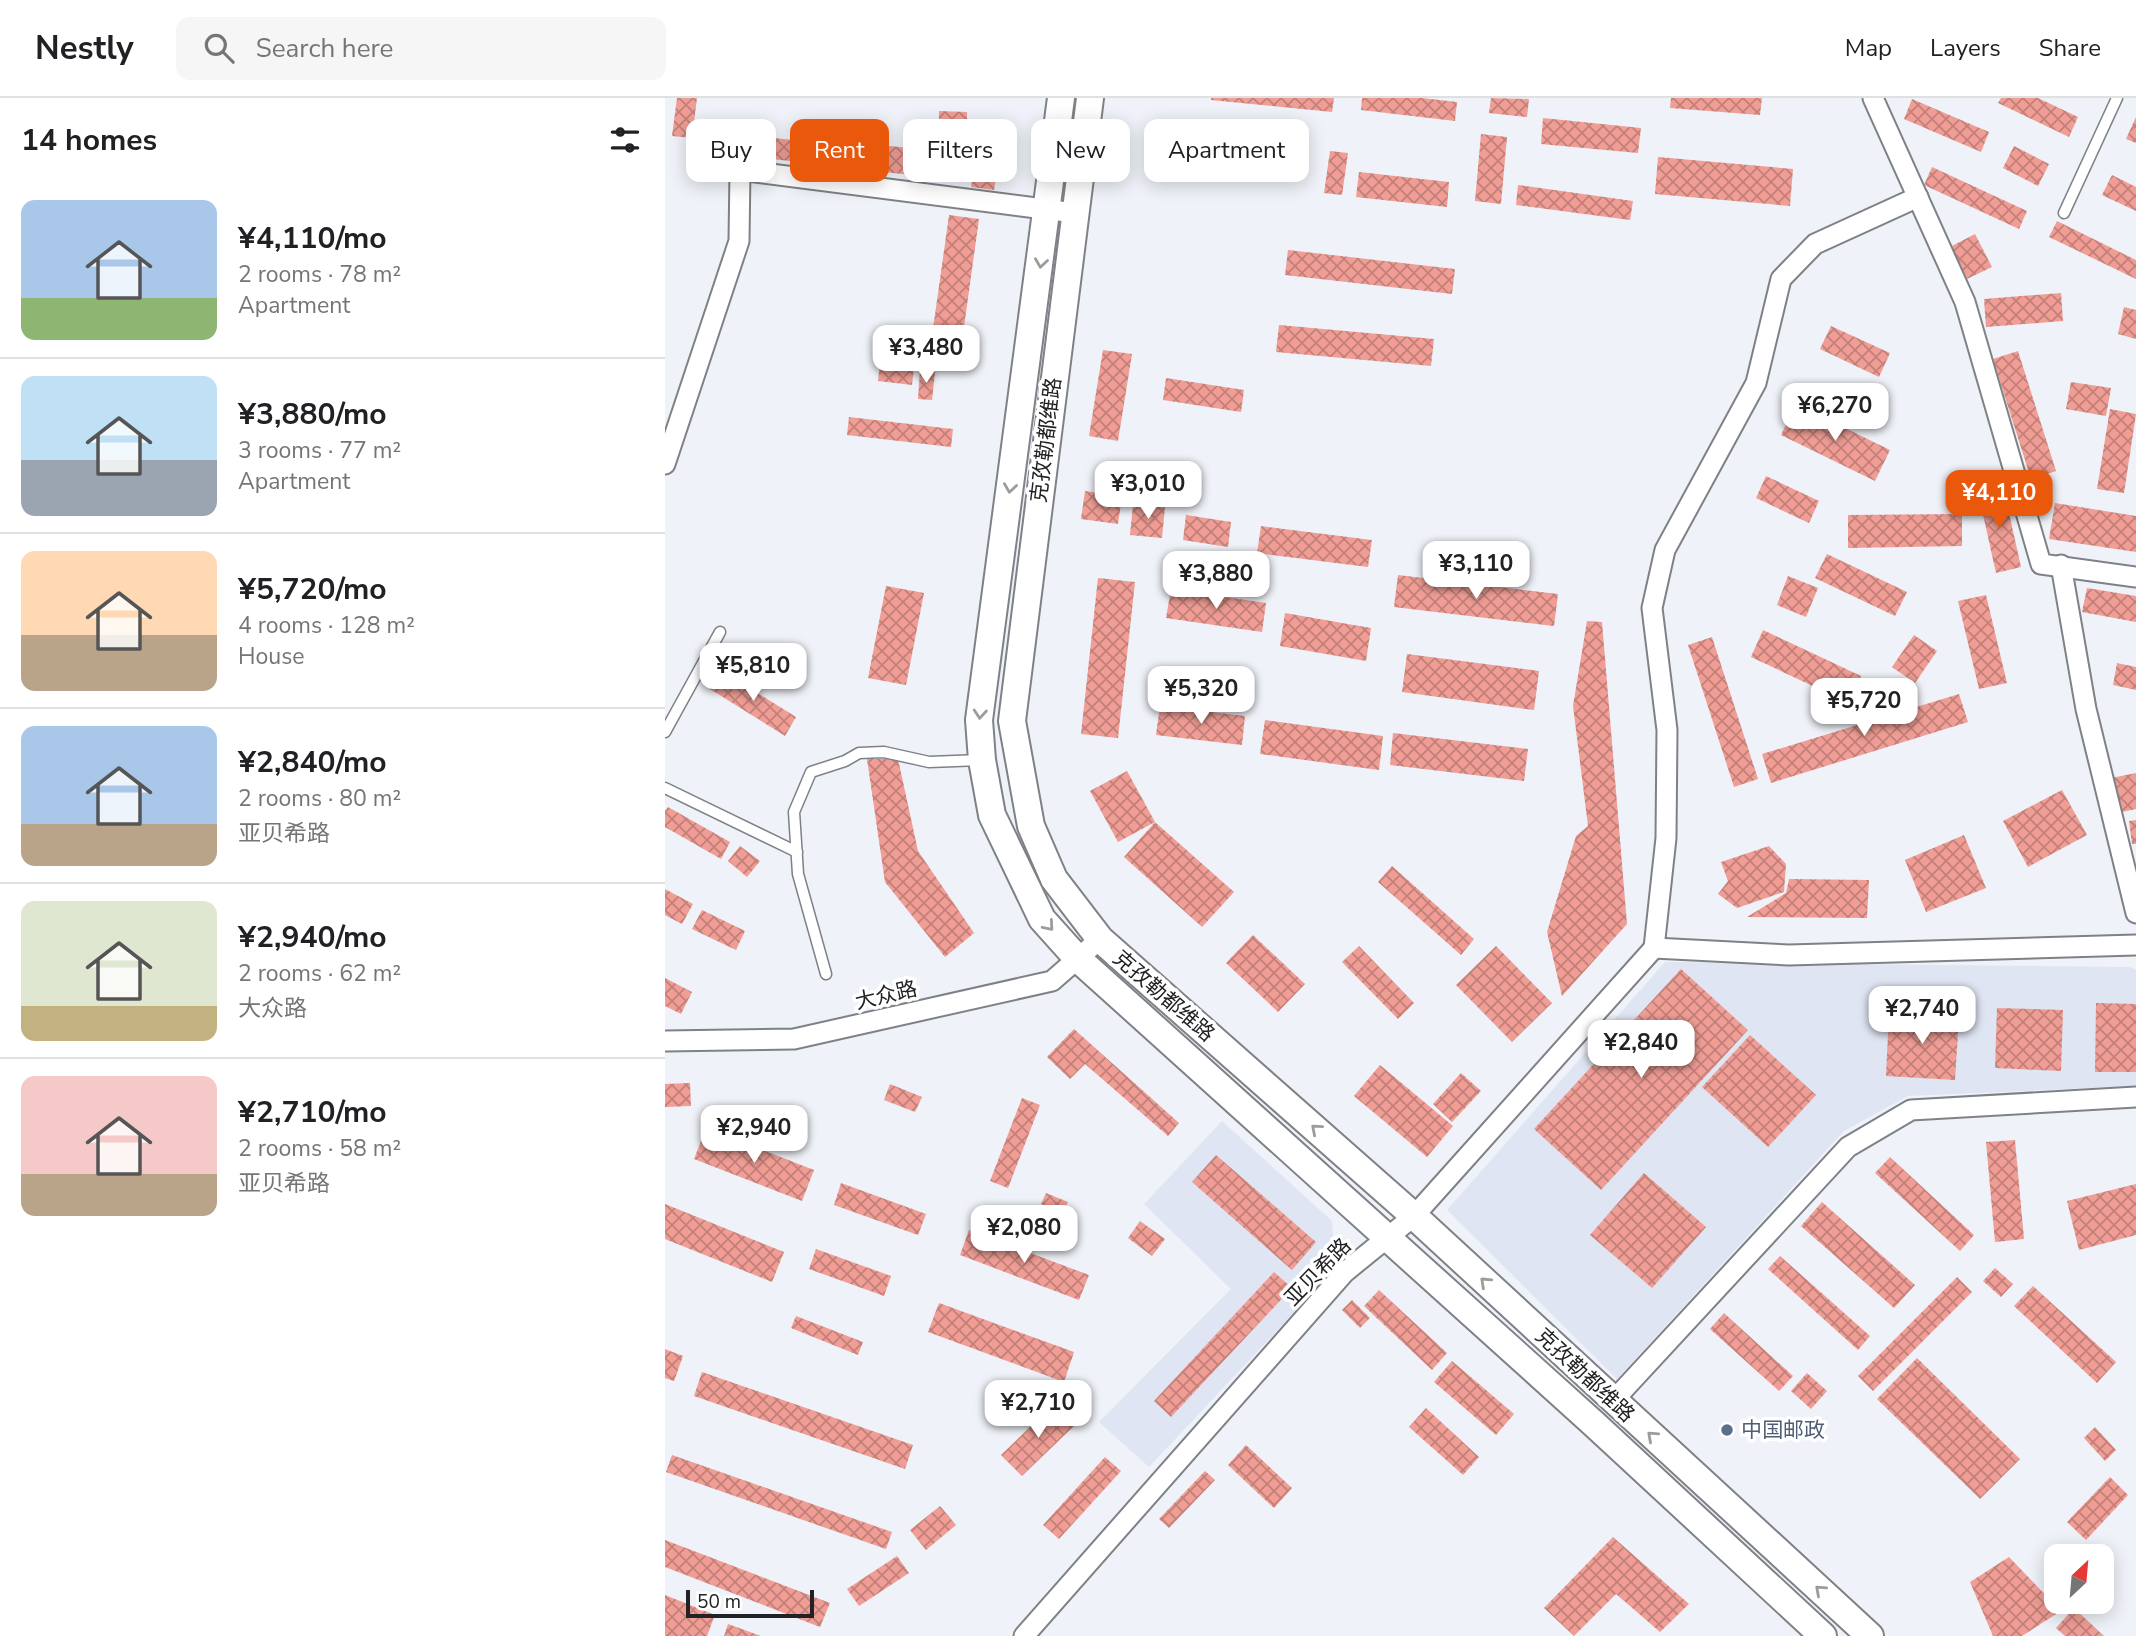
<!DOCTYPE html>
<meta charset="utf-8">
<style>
:root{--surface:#fff;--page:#f6f6f6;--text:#202124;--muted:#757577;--line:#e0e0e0;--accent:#ea580c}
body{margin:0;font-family:"Nunito Sans","Noto Sans SC",sans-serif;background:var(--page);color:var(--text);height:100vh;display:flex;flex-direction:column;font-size:26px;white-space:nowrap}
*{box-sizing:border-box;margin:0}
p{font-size:23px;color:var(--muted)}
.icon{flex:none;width:38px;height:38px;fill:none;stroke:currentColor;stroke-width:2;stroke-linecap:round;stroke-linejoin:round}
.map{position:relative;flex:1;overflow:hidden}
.drawer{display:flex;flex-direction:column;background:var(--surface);width:665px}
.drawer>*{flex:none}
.hud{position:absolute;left:21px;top:21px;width:665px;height:63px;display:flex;gap:14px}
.needle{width:46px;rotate:26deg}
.buttons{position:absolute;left:1379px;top:1446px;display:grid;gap:14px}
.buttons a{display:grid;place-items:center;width:70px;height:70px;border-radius:14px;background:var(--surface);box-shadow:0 4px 18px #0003;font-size:35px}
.scale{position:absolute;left:21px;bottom:18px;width:128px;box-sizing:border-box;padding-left:7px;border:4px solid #212224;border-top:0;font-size:19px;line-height:24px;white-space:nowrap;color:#212224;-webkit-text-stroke:5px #fff;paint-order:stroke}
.price{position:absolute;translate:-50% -60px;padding:0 16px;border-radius:14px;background:#fff;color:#222;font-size:23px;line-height:46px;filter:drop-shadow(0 2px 4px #0008)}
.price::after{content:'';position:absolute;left:50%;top:42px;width:21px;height:16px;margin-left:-10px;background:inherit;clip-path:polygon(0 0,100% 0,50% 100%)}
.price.current{background:var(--accent);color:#fff}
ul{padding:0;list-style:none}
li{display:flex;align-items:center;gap:21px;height:175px;padding:0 21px}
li+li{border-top:2px solid var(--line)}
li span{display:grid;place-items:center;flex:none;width:196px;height:140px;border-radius:14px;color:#555}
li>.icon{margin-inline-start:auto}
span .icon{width:84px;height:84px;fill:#fffc;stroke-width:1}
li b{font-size:30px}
h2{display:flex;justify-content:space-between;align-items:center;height:84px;padding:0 21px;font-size:30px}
.tag{padding:0 24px;border-radius:14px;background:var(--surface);box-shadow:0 4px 18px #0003;font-size:24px;line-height:63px}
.tag.current{background:var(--accent);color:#fff}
header{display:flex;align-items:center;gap:42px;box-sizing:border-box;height:98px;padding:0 35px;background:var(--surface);border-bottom:2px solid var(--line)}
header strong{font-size:33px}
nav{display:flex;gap:38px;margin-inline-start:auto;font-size:24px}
.search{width:490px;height:63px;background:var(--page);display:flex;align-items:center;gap:18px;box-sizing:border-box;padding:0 24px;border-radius:14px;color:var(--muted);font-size:26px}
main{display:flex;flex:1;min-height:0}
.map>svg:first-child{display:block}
</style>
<header>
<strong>Nestly</strong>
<div class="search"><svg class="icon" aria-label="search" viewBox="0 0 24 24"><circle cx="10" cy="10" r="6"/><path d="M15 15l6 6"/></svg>Search here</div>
<nav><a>Map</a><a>Layers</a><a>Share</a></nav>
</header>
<main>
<section class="drawer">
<h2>14 homes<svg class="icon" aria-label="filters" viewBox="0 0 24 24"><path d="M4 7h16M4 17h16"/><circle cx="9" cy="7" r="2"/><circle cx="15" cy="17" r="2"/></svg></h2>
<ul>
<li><span style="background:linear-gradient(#a9c7e8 70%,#8fb573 0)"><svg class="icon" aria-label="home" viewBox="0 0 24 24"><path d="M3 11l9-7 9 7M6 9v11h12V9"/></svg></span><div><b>¥4,110/mo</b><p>2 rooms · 78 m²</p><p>Apartment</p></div></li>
<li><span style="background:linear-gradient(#bfe0f5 60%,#9aa5b1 0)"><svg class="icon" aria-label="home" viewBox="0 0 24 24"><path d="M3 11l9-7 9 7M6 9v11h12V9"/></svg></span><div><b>¥3,880/mo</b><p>3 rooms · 77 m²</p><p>Apartment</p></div></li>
<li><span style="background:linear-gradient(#ffd9b3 60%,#b9a48a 0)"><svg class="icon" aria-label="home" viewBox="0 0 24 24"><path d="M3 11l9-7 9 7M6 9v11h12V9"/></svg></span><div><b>¥5,720/mo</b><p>4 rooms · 128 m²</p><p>House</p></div></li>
<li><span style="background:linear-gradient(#a9c7e8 70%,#b9a48a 0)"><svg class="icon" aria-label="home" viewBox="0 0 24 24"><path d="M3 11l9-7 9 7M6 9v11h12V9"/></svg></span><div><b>¥2,840/mo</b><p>2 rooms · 80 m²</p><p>亚贝希路</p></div></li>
<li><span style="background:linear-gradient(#dfe7d0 75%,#c2b280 0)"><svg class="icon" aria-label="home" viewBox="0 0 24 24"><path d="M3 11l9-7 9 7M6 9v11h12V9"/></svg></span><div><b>¥2,940/mo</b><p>2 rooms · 62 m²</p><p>大众路</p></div></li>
<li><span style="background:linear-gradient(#f6c9c9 70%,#b9a48a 0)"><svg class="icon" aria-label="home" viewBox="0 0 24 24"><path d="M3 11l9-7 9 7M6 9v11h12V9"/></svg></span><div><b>¥2,710/mo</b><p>2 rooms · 58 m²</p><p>亚贝希路</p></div></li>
</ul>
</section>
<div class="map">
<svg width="1471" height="1538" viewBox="0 0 1471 1538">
<defs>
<pattern id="building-cross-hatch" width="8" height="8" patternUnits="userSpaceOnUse" patternTransform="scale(1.75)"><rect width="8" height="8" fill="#f09e95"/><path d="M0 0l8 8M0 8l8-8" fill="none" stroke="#c28079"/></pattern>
</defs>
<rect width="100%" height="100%" fill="#eff2f8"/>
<g fill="#dfe5f2">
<polygon points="1000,864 1465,869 1471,872 1471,988 1243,998 1179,1033 952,1281 782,1112"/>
<polygon points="557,1023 667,1123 670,1171 484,1369 434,1324 566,1191 479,1106"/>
</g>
<g fill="url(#building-cross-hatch)">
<polygon points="12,0 32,0 27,40 7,38"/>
<polygon points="546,0 669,0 667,14 546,2"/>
<polygon points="697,0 757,0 792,4 790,23 696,12"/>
<polygon points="826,0 864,1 862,19 824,15"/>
<polygon points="1006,0 1097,0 1095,17 1005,10"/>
<polygon points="1336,0 1373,0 1413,19 1404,39 1333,5"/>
<polygon points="1247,1 1324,34 1316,54 1239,21"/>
<polygon points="274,13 302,14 302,31 274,30"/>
<polygon points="1471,19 1471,45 1461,41"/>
<polygon points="878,20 976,30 973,55 876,46"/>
<polygon points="72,36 146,44 144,65 70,57"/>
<polygon points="816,36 842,39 836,106 810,103"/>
<polygon points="183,44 297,55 294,82 181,70"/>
<polygon points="1349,48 1384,66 1373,88 1338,70"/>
<polygon points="665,53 683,55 677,97 659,95"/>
<polygon points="993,59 1128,71 1125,108 990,96"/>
<polygon points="1267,69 1362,113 1354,131 1259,87"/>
<polygon points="309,70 332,74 329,92 306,89"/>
<polygon points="694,74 784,84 782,109 691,99"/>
<polygon points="1447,77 1471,89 1471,113 1437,97"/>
<polygon points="853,87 968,103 965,122 851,107"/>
<polygon points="284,117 314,121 297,243 267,238"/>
<polygon points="1392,123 1471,162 1471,181 1384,139"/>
<polygon points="1310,136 1327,169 1302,181 1285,149"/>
<polygon points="623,152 790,171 787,196 620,177"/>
<polygon points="1396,195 1398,223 1321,229 1319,201"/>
<polygon points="1459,209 1471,212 1471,241 1453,236"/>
<polygon points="614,227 769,241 766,268 611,254"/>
<polygon points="1166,228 1225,255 1214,279 1155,251"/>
<polygon points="438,252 467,256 453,343 424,338"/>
<polygon points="1353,253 1391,373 1366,381 1328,261"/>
<polygon points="215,265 249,269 247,287 213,283"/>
<polygon points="255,272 270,274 267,302 253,301"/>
<polygon points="501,280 579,292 576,314 498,302"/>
<polygon points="1406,284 1446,290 1441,318 1401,311"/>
<polygon points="1131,306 1225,352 1210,383 1116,337"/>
<polygon points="1445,311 1471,316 1459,395 1432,391"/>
<polygon points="184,319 288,331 286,349 182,337"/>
<polygon points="1101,378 1154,403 1144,425 1091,400"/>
<polygon points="1338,388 1356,469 1331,475 1313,394"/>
<polygon points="420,393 457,398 453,426 416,421"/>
<polygon points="1390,405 1471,418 1471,454 1384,441"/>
<polygon points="468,407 500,409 497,440 465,437"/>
<polygon points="1297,416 1297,448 1183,450 1183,417"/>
<polygon points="521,417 566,424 563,449 518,442"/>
<polygon points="596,428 707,442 703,469 592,455"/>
<polygon points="1162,456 1242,494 1230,518 1150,480"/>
<polygon points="733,477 893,496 889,528 729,509"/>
<polygon points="1123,478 1153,490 1141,519 1112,507"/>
<polygon points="433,480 470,484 453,640 416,636"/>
<polygon points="221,488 259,495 241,587 203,580"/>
<polygon points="1422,490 1471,498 1471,524 1417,514"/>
<polygon points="506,491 601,505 597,534 501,520"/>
<polygon points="1321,497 1342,585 1314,591 1293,503"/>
<polygon points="620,515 706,530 701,563 615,548"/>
<polygon points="922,523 937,524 962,826 897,898 882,834 911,738 923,728 908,608"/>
<polygon points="1098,532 1196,578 1184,605 1086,559"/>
<polygon points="1249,537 1272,553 1250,585 1227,569"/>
<polygon points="1047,539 1093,681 1069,689 1023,547"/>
<polygon points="742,556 874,573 869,612 737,594"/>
<polygon points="1452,565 1471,569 1471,592 1448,587"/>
<polygon points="57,573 131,619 120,638 45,591"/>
<polygon points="1294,596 1303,624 1106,685 1097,656"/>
<polygon points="495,608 580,618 577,647 491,637"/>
<polygon points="600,622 718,638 714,672 595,656"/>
<polygon points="728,635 863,651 859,683 725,667"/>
<polygon points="202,661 233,661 253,753 309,835 280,859 220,784"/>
<polygon points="462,673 490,724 453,744 425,693"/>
<polygon points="1471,675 1471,711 1452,715 1446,680"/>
<polygon points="1397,692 1422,737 1363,769 1338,723"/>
<polygon points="3,709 65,744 56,761 0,729 0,713"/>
<polygon points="1471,722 1471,746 1467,746 1464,723"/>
<polygon points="490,724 569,794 537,829 459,759"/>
<polygon points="1299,737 1321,790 1261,814 1240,762"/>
<polygon points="75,748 95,763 82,779 63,763"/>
<polygon points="1104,748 1121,766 1119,794 1072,810 1053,796 1063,783 1056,764"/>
<polygon points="727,768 809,841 796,857 713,784"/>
<polygon points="1124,781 1204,782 1202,820 1082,819 1121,795"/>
<polygon points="0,791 28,806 17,826 0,817"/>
<polygon points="37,812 80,833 71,852 27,831"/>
<polygon points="588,837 640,886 613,914 561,865"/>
<polygon points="694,848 749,905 733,921 677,864"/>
<polygon points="831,848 887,905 847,944 791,887"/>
<polygon points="1016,871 1083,932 936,1092 869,1031"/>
<polygon points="0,880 27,894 16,916 0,908"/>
<polygon points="1431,905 1471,906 1471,974 1430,974"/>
<polygon points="1332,910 1398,912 1396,973 1330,970"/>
<polygon points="1224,915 1294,919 1290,982 1221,978"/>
<polygon points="409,931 514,1025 503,1038 420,966 405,981 382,959"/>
<polygon points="1085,937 1151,997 1103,1049 1037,989"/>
<polygon points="715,967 788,1028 762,1059 689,998"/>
<polygon points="796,975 816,993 787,1024 768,1006"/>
<polygon points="25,985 26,1008 0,1009 0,986"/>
<polygon points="225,986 257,999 250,1014 219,1002"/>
<polygon points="357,1000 375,1007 343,1090 325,1083"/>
<polygon points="41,1030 149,1072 137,1103 29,1061"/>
<polygon points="1350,1042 1359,1141 1330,1144 1321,1044"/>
<polygon points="551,1057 651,1144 627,1172 527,1084"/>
<polygon points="1225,1059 1309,1137 1295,1153 1210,1075"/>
<polygon points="979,1075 1041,1129 987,1190 925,1137"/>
<polygon points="176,1085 261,1116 253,1137 169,1107"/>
<polygon points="1471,1086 1471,1137 1414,1152 1402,1103"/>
<polygon points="381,1095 403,1104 398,1115 376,1106"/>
<polygon points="1157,1104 1250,1187 1229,1210 1136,1128"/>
<polygon points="0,1106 119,1154 107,1184 0,1141"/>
<polygon points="475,1123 500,1141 487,1158 463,1140"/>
<polygon points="304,1132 424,1177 414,1202 295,1157"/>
<polygon points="151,1151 226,1178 219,1198 144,1171"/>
<polygon points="1115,1158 1205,1238 1193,1252 1103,1171"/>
<polygon points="1330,1170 1348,1186 1336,1199 1318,1183"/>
<polygon points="609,1174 627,1190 506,1319 489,1303"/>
<polygon points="1292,1179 1307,1194 1208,1293 1193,1278"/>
<polygon points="1368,1188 1451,1264 1432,1285 1349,1208"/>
<polygon points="714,1192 782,1255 767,1272 699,1208"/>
<polygon points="687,1202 705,1220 695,1230 677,1212"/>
<polygon points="274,1205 409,1254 399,1284 263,1234"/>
<polygon points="1059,1215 1128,1278 1114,1293 1045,1231"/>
<polygon points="131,1218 198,1244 193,1257 126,1230"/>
<polygon points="0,1251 18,1258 9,1283 0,1280"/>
<polygon points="1252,1260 1355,1361 1315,1401 1212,1301"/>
<polygon points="787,1263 849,1316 831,1337 769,1284"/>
<polygon points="37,1274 248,1347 240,1371 29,1298"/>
<polygon points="1142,1275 1162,1293 1146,1311 1126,1293"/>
<polygon points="389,1306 410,1327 357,1378 336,1357"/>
<polygon points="761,1310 814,1359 798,1377 744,1329"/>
<polygon points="1430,1329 1451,1352 1440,1363 1419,1340"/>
<polygon points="581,1347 627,1390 609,1410 563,1367"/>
<polygon points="7,1357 227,1434 221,1451 1,1374"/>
<polygon points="440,1359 456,1373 394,1441 378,1427"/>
<polygon points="540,1373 550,1382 504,1430 494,1421"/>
<polygon points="1445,1379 1463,1397 1421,1442 1402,1424"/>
<polygon points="275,1408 291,1427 261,1452 245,1432"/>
<polygon points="948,1439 1024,1506 995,1534 951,1496 909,1538 879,1510"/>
<polygon points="0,1442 165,1505 155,1529 0,1469"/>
<polygon points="232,1458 244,1475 194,1508 182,1491"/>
<polygon points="1344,1459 1396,1513 1357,1538 1328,1538 1305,1484"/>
<polygon points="0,1497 50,1517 42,1538 0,1538"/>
<polygon points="1409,1510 1439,1538 1400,1538 1391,1530"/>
<polygon points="63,1526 96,1538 59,1538"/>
</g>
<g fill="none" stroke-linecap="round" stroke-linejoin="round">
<g stroke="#7e8186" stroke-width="13">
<g id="lane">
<polyline points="1399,115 1452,0"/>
<polyline points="0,634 55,534"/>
<polyline points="0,690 132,754"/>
<polyline points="161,876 133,776 129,714 146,674 180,663 194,655 219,654 264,664 316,662"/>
</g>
</g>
<g stroke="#7e8186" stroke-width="23">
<g id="street">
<polyline points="1208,0 1300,204 1376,466 1471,479"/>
<polyline points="0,366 74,143 75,72 410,115"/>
<polyline points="1396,467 1421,611 1471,815"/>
<polyline points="989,850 1001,740 1002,632 987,510 1000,452 1091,285 1116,181 1150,146 1253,99"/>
<polyline points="989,850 1124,857 1471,847"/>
<polyline points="0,943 129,941 387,883 435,841"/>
<polyline points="948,1303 1183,1049 1246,1012 1471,999"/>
<polyline points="359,1538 680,1174 749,1118 989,850"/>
</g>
</g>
<g stroke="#7e8186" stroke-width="30">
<g id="secondary">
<polyline points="396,0 314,622 317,662 327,717 377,821 412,860 928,1325 1158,1538"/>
<polyline points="425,0 347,623 366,728 389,781 435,841 749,1118 1205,1538"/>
</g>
</g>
<use href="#lane" stroke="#fff" stroke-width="10"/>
<use href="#street" stroke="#fff" stroke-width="19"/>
<use href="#secondary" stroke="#fff" stroke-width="26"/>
</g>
<defs><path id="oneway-chevron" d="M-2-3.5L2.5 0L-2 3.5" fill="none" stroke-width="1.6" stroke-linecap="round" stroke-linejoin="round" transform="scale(1.75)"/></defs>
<g stroke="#9b9c9c">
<use href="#oneway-chevron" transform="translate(376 165) rotate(98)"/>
<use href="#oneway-chevron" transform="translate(345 390) rotate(98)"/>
<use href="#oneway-chevron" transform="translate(315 616) rotate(95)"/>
<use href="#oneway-chevron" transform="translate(384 828) rotate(49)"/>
<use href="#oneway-chevron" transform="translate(651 1031) rotate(-139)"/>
<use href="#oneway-chevron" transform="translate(820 1184) rotate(-137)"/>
<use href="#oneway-chevron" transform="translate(987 1338) rotate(-138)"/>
<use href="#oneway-chevron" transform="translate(1155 1492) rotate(-138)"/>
</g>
<circle fill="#5c6f8a" stroke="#fff" stroke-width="2.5" cx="1062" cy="1332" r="7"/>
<g text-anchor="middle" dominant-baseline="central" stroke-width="7" stroke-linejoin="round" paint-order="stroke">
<g font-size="21" fill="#212224" stroke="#fff">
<text transform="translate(381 342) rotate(-83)">克孜勒都维路</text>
<text transform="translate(221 897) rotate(-13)">大众路</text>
<text transform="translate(499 898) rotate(41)">克孜勒都维路</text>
<text transform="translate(653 1174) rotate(-46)">亚贝希路</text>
<text transform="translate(920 1277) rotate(43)">克孜勒都维路</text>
</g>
<g font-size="21" fill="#4e5e75" stroke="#fff" text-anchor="start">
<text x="1076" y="1332">中国邮政</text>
</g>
</g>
</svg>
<div class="buttons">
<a><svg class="needle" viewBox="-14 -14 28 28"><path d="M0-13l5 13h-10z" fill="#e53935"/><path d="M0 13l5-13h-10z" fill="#757577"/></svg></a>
</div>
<div class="scale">50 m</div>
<b class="price" style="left:261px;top:287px">¥3,480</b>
<b class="price" style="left:1170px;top:345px">¥6,270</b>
<b class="price" style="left:483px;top:423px">¥3,010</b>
<b class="price current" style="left:1334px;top:432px">¥4,110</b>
<b class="price" style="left:811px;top:503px">¥3,110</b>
<b class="price" style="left:551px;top:513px">¥3,880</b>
<b class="price" style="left:88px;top:605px">¥5,810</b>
<b class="price" style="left:536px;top:628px">¥5,320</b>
<b class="price" style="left:1199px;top:640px">¥5,720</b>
<b class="price" style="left:1257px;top:948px">¥2,740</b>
<b class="price" style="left:976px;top:982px">¥2,840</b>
<b class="price" style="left:89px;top:1067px">¥2,940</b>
<b class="price" style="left:359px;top:1167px">¥2,080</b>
<b class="price" style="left:373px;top:1342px">¥2,710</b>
<div class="hud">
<a class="tag">Buy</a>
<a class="tag current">Rent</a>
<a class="tag">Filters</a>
<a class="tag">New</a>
<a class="tag">Apartment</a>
</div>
</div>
</main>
